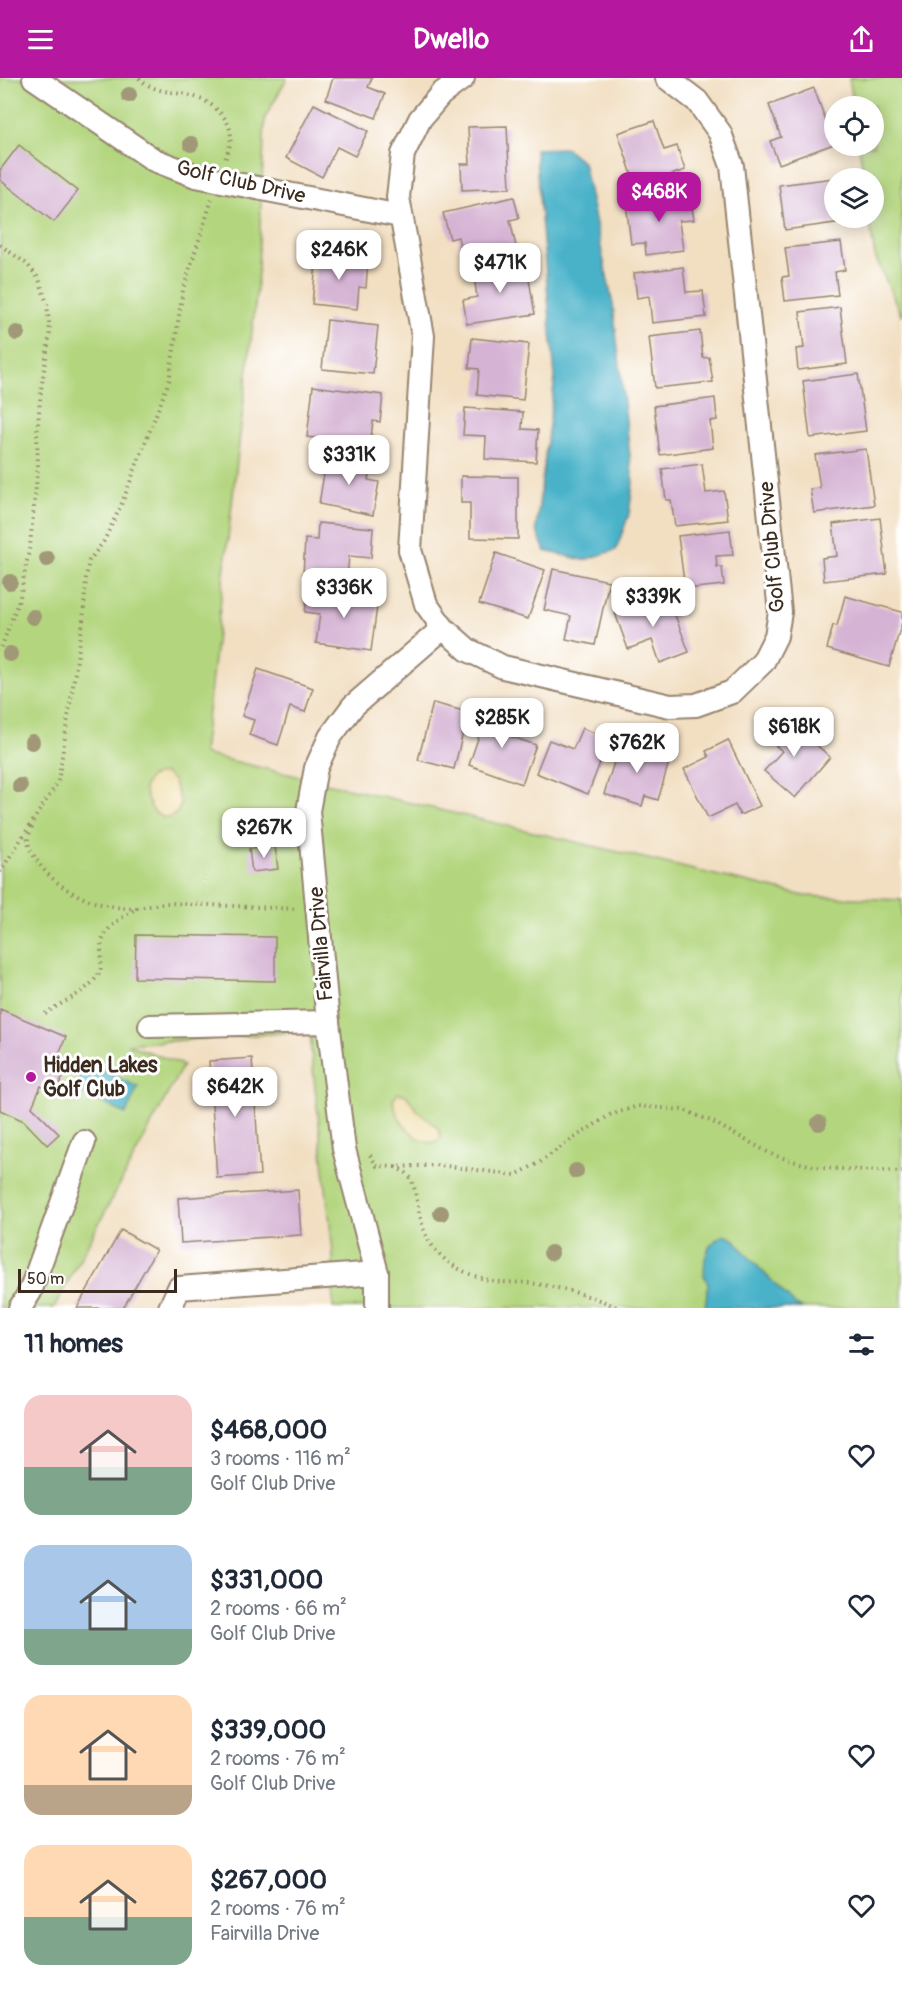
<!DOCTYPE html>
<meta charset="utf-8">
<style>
:root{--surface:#fff;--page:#f6f6f7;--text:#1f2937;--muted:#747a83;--accent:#b5179e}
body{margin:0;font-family:Pangolin,sans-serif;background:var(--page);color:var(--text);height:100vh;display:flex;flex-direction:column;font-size:22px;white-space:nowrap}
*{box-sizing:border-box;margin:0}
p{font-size:20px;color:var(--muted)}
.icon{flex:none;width:33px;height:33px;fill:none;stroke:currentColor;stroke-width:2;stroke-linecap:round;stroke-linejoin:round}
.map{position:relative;height:1230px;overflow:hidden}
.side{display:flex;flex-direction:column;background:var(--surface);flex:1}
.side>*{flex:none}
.fabs{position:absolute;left:824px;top:18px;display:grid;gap:12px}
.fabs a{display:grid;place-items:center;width:60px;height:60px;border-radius:50%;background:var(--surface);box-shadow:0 3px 15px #0003;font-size:30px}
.scale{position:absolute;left:18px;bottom:15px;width:159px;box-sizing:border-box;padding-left:6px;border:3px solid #3b2a1e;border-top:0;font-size:16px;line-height:21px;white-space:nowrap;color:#3b2a1e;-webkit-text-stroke:4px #fff;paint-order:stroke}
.price{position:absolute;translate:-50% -51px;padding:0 14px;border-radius:12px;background:#fff;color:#222;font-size:20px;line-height:39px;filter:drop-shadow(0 2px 3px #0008)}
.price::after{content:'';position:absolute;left:50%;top:36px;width:18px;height:14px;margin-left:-9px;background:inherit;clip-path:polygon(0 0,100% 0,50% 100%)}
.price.active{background:var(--accent);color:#fff}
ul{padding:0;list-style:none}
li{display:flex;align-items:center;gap:18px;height:150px;padding:0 24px}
li span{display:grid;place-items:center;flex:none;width:168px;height:120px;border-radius:18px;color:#555}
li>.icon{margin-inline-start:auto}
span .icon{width:72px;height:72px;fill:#fffc;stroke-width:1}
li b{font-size:26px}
h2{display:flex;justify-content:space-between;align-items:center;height:72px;padding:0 24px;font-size:26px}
header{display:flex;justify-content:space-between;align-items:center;height:78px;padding:0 24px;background:var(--accent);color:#fff;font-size:27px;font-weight:700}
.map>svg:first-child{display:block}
</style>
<header><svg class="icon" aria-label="menu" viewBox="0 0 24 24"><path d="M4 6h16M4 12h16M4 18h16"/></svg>Dwello<svg class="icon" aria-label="share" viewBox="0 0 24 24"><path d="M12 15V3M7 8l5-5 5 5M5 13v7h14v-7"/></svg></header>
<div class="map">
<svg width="902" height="1230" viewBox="0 0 902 1230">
<rect width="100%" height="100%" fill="#fff"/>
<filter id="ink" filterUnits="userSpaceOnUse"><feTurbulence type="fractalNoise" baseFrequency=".0167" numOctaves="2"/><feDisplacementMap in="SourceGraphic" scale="12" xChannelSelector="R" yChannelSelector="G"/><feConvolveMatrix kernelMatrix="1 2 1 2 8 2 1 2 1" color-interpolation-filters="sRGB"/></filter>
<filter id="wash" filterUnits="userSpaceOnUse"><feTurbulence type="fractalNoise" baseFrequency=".008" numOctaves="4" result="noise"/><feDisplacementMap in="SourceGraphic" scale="24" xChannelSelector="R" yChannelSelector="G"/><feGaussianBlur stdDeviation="1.35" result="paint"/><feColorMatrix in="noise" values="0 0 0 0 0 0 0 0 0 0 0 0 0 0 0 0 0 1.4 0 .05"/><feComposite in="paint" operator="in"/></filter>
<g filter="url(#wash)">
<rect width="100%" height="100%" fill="#f2dfc2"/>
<g fill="#b2d57d" stroke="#76804e" stroke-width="1.5">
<polygon points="0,0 287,0 265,40 257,210 203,676 804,818 902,822 902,1230 333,1230 333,1174 311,972 311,953 127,966 183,987 54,1230 0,1230"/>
<polygon points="849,0 902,0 902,239 875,178 869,140 873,140 873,100 864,100 859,68 873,68 873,28 854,28"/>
</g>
<g fill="#eeda9e" stroke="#94825e" stroke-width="1.5">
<path d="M164,695L173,702L181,726L177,735L169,740C152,740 148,724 144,710L150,699Z"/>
<path d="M398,1015L406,1017L417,1032L439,1051L441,1059C428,1076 403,1049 397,1036C395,1032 394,1027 393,1022Z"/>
</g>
<g fill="#4ab2c9" stroke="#426e74" stroke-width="1.5">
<polygon points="566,70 583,84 613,227 633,405 629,436 616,472 584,482 545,473 536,451 555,299 535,71"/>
<polygon points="85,985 138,1009 126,1036 73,1011"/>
<polygon points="725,1157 735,1162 746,1176 794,1226 802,1230 705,1230 708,1206 704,1197 705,1181 709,1169 718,1160"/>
</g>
<g id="blocks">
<g fill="#d5b3d4">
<polygon points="333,0 372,0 368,9 385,16 376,40 326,21"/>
<polygon points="814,10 834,66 779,86 770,63 781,59 769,27"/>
<polygon points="314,26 368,53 355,78 337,69 322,99 286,80"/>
<polygon points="654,43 664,72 677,68 685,92 636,109 618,55"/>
<polygon points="507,48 510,110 462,112 461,86 470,86 468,49"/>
<polygon points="19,67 78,113 54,144 0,102 0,92"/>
<polygon points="834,100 834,140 841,140 842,144 785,152 779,107"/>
<polygon points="690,117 694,142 679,143 683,172 646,177 645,165 631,166 626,125"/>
<polygon points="514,119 519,140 510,142 517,173 464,186 458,159 450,161 443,135"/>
<polygon points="841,164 845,192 835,194 838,217 785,223 782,199 789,198 785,170"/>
<polygon points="317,176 368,181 366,210 359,209 357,231 312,226"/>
<polygon points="526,184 535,236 467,246 463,222 477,219 473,192"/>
<polygon points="683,189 686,214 703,213 706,239 652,245 649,218 637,220 634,195"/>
<polygon points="840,229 847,286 798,292 796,271 804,270 800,234"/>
<polygon points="327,242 378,248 373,296 322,291"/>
<polygon points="700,253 703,280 709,279 713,304 655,310 649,259"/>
<polygon points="472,260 529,266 523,322 477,317 479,291 469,290"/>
<polygon points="858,296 866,353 810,360 803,303"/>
<polygon points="313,308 383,317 380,344 373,343 370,367 307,359"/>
<polygon points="715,320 717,342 710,343 713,370 660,377 654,328"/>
<polygon points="465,330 523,334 522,351 538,352 536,384 485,381 486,358 463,357"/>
<polygon points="866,371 874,427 814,435 810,411 820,410 815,377"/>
<polygon points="327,377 371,385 368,402 379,404 373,437 319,426"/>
<polygon points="702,386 706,415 724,413 728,442 675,448 671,422 666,422 662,391"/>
<polygon points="461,398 518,399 518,461 470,460 470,425 461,425"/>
<polygon points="880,440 887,496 824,503 822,480 837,478 833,446"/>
<polygon points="318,445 373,450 371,480 349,478 347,500 303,497 305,461 317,462"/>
<polygon points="730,452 733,477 716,478 717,489 722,489 724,507 685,511 678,458"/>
<polygon points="496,475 545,492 528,541 479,526"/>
<polygon points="553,491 609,503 595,567 566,561 571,538 544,532"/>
<polygon points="308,512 378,521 371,573 316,565 320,536 305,534"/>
<polygon points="667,516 689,574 660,585 652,562 628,571 615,535"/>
<polygon points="845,518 902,534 902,544 889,589 827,571 833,547 837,548"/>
<polygon points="258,591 313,610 305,634 290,629 278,667 249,657 254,642 242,638"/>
<polygon points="433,625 468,634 454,691 418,682"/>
<polygon points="488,631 515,641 509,658 536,667 522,706 469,687"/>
<polygon points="785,639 830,679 795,720 764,693 782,673 767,660"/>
<polygon points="582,650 609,661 588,716 536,695 549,662 573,671"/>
<polygon points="621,662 671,677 658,722 645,718 642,728 604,716"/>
<polygon points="728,662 760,728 740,737 735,727 708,740 684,691 709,679 706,673"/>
<polygon points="275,768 278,791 252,794 249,771"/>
<polygon points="136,857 275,859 275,903 135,900"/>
<polygon points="0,931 66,959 55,985 66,990 56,1015 41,1008 32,1029 59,1056 47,1067 24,1043 0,1032"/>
<polygon points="252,980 260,1097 217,1100 209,983"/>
<polygon points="298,1112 301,1157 181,1165 178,1120"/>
<polygon points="121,1152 156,1172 123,1230 77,1230"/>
</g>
</g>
</g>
<g filter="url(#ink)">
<use href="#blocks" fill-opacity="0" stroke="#968470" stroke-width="1.5"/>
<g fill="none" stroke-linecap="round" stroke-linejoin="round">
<g stroke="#968470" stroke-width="26">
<g id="minor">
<polyline points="34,0 154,82 196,98 400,138"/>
<polyline points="463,0 441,16 420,41 403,76 398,119 423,258 410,472 426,526 443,550 468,572 503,589 670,628 696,627 732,614 763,584 776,558 780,534 732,88 720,55 697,23 667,0"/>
<polyline points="150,948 328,944"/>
<polyline points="20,1230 30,1214 84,1064"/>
<polyline points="170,1230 179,1210 377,1195"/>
<polyline points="377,1230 377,1195 344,1071 328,944 308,733 316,690 330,659 353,628 443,550"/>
</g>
</g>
<g stroke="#968470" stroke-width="4" stroke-dasharray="1.5 4.5" stroke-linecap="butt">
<path d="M139,0C162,24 196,5 223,38C235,53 231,66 225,82"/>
<polyline points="0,167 27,186 39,201 47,226 50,254 41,312 37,356 38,389 30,467 20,519 0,573"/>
<path d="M32,749C31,752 28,758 28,762C28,770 34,778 38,784C58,814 101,832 137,830C120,841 100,851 101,874C101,883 103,890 98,897C86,916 62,923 45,936"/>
<polyline points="0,794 58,704 83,543 86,500 89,483 104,463 122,425 169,303 183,212 212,121"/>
<polyline points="137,830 166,825 298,831"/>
<polyline points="370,1077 377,1088 395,1089 439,1087 515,1097 539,1085 572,1061 610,1037 638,1028 684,1032 711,1043 773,1077 800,1085 822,1090 902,1094"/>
<path d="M395,1089L406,1095L411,1100C419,1121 418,1147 431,1166C445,1187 469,1198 493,1203C505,1205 518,1204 530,1205C560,1209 592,1218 619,1230"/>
</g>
<use href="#minor" stroke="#fff" stroke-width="22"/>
</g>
<g fill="#a19877">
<circle cx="129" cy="17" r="8"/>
<circle cx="191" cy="66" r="8"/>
<circle cx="17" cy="255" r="8"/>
<circle cx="47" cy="481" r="8"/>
<circle cx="10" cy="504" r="8"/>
<circle cx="33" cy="539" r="8"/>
<circle cx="10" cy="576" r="8"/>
<circle cx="32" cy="664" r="8"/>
<circle cx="20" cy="708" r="8"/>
<circle cx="819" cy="1045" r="8"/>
<circle cx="576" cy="1093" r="8"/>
<circle cx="441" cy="1135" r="8"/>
<circle cx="551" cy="1175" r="8"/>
</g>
</g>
<circle fill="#b5179e" stroke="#fff" stroke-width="2" cx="31" cy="999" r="6"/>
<g text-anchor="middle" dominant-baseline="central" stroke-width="6" stroke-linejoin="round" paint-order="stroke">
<g font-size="21" fill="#3b2a1e" stroke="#fff">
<text transform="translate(241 104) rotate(13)">Golf Club Drive</text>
<text transform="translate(772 469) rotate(-95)">Golf Club Drive</text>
<text transform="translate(321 866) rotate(-95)">Fairvilla Drive</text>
</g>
<g font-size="21" font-weight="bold" fill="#3b2a1e" stroke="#fff" text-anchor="start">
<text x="43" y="987">Hidden Lakes<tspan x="43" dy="24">Golf Club</tspan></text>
</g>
</g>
</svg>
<div class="fabs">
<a><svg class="icon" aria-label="locate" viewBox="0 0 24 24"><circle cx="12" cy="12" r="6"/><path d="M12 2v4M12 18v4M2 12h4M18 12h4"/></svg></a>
<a><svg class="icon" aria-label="layers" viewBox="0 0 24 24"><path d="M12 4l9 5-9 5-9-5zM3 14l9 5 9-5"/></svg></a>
</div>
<div class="scale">50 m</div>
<b class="price active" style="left:659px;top:145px">$468K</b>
<b class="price" style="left:339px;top:203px">$246K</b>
<b class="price" style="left:500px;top:216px">$471K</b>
<b class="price" style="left:349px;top:408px">$331K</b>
<b class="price" style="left:344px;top:541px">$336K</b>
<b class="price" style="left:653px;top:550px">$339K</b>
<b class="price" style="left:502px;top:671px">$285K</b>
<b class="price" style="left:794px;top:680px">$618K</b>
<b class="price" style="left:637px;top:696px">$762K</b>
<b class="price" style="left:264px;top:781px">$267K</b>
<b class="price" style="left:235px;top:1040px">$642K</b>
</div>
<section class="side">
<h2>11 homes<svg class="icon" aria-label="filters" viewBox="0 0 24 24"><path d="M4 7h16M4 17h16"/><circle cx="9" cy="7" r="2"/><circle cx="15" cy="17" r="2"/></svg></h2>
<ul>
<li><span style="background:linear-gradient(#f6c9c9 60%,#7fa58c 0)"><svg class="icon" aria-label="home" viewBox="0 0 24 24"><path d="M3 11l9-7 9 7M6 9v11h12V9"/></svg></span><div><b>$468,000</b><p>3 rooms · 116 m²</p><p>Golf Club Drive</p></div><svg class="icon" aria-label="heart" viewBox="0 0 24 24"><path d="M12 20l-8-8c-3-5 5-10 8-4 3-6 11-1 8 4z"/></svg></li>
<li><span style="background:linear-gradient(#a9c7e8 70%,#7fa58c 0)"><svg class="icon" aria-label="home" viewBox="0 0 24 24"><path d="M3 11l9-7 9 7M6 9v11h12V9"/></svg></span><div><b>$331,000</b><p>2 rooms · 66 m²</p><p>Golf Club Drive</p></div><svg class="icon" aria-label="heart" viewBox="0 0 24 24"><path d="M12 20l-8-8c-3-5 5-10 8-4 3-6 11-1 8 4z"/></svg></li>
<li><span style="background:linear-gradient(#ffd9b3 75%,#b9a48a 0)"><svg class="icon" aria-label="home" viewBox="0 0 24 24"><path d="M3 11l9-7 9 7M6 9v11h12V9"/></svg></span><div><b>$339,000</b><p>2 rooms · 76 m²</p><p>Golf Club Drive</p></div><svg class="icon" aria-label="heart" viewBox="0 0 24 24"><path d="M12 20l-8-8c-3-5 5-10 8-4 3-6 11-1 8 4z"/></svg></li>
<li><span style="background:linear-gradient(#ffd9b3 60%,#7fa58c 0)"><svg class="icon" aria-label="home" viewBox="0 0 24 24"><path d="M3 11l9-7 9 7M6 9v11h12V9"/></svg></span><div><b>$267,000</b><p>2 rooms · 76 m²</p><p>Fairvilla Drive</p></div><svg class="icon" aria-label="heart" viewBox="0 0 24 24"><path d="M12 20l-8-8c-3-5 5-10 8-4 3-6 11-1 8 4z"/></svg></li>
</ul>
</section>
